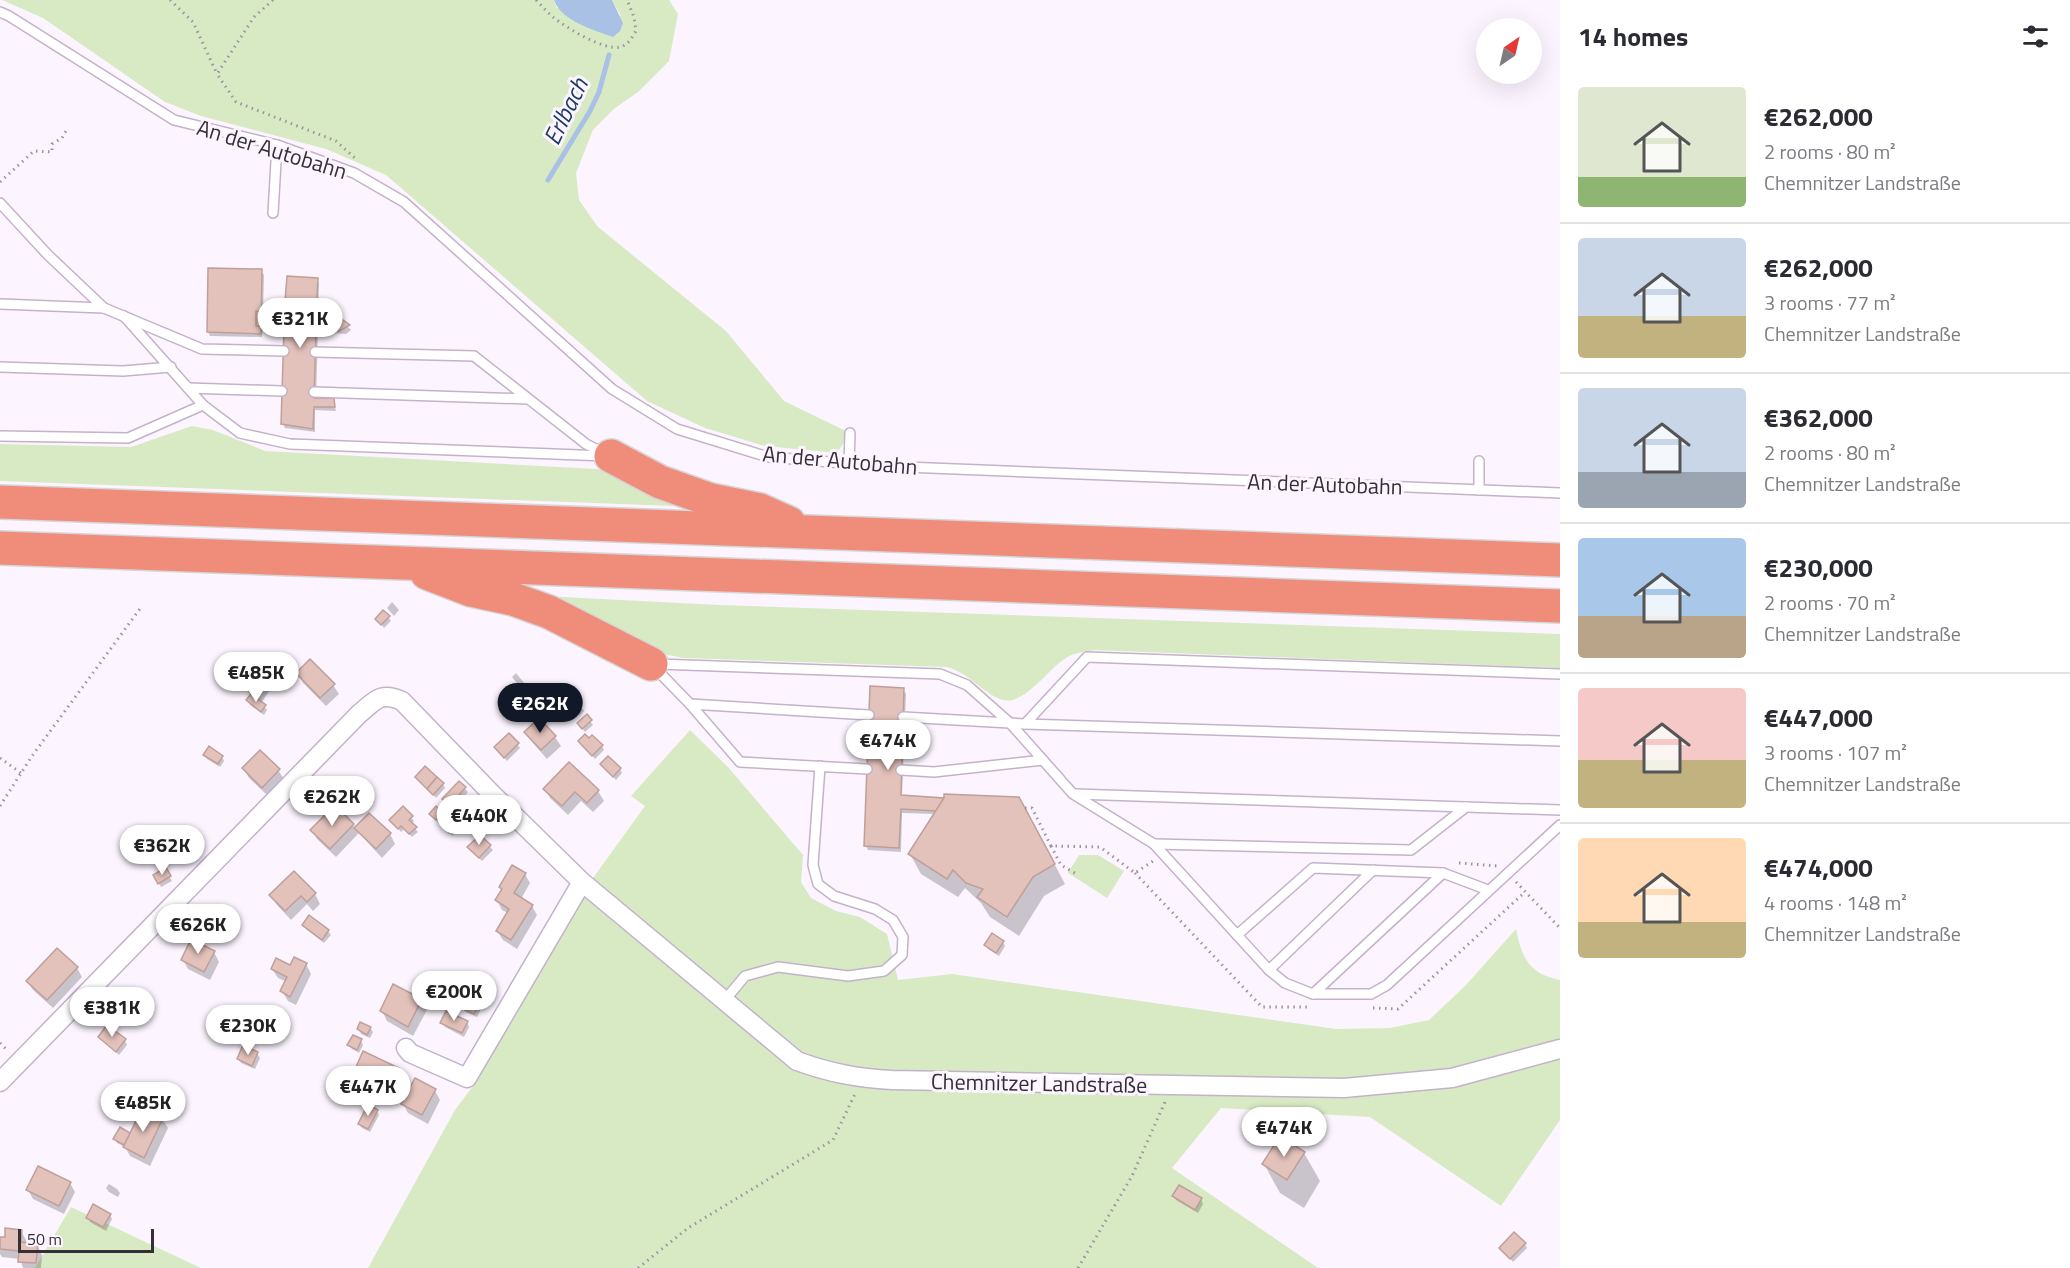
<!DOCTYPE html>
<meta charset="utf-8">
<style>
:root{--surface:#fff;--page:#f7f7f7;--text:#2b2b33;--muted:#7c7c81;--line:#e1e1e2;--accent:#111827}
body{margin:0;font-family:"Titillium Web",sans-serif;background:var(--page);color:var(--text);height:100vh;display:flex;flex-direction:column;font-size:22px;white-space:nowrap}
*{box-sizing:border-box;margin:0}
p{font-size:20px;color:var(--muted)}
.icon{flex:none;width:33px;height:33px;fill:none;stroke:currentColor;stroke-width:2;stroke-linecap:round;stroke-linejoin:round}
.map{position:relative;flex:1;overflow:hidden}
.side{display:flex;flex-direction:column;background:var(--surface);width:510px}
.side>*{flex:none}
.needle{width:39px;rotate:34deg}
.tools{position:absolute;left:1476px;top:18px;display:grid;gap:12px}
.tools a{display:grid;place-items:center;width:66px;height:66px;border-radius:50%;background:var(--surface);box-shadow:0 6px 24px #0002;font-size:30px}
.scale{position:absolute;left:18px;bottom:15px;width:136px;box-sizing:border-box;padding-left:6px;border:3px solid #362f38;border-top:0;font-size:16px;line-height:21px;white-space:nowrap;color:#362f38;-webkit-text-stroke:4px #fcf5ff;paint-order:stroke}
.price{position:absolute;translate:-50% -51px;padding:0 14px;border-radius:21px;background:#fff;color:#222;font-size:20px;line-height:39px;filter:drop-shadow(0 2px 3px #0008)}
.price::after{content:'';position:absolute;left:50%;top:36px;width:18px;height:14px;margin-left:-9px;background:inherit;clip-path:polygon(0 0,100% 0,50% 100%)}
.price.selected{background:var(--accent);color:#fff}
ul{padding:0;list-style:none}
li{display:flex;align-items:center;gap:18px;height:150px;padding:0 18px}
li+li{border-top:2px solid var(--line)}
li span{display:grid;place-items:center;flex:none;width:168px;height:120px;border-radius:6px;color:#555}
li>.icon{margin-inline-start:auto}
span .icon{width:72px;height:72px;fill:#fffc;stroke-width:1}
li b{font-size:26px}
h2{display:flex;justify-content:space-between;align-items:center;height:72px;padding:0 18px;font-size:26px}
main{display:flex;flex:1;min-height:0}
.map>svg:first-child{display:block}
</style>
<main>
<div class="map">
<svg width="1560" height="1268" viewBox="0 0 1560 1268">
<rect width="100%" height="100%" fill="#fcf5ff"/>
<g fill="#d7eac4">
<polygon points="2,0 554,0 557,8 621,16 612,0 669,0 678,14 669,61 638,92 615,108 593,130 576,173 579,200 598,227 726,331 784,401 850,433 837,453 765,446 705,428 647,401 386,175 326,149 201,116 165,102 43,18"/>
<polygon points="192,426 213,430 265,451 596,469 615,473 677,503 673,506 0,481 0,444 131,447"/>
<path d="M524,595L719,605L1560,634V668L1094,650C1082,652 1072,653 1063,660C1047,671 1024,705 1003,700C982,694 972,674 947,667L684,658L652,652Z"/>
<path d="M690,730L728,767L803,855L801,882L811,898L836,911L860,917L887,934L898,980L952,974L1336,1029L1390,1028L1429,1020L1465,986L1516,929C1522,958 1529,974 1560,980V1120L1501,1206L1370,1117L1221,1108L1172,1168L1318,1268H368L455,1110L473,1086L580,896L645,806L631,796Z"/>
<polygon points="1079,855 1098,855 1124,871 1107,898 1068,873"/>
<polygon points="71,1207 201,1268 35,1268"/>
</g>
<path fill="#aac1e6" d="M554,0H612L623,23L620,31L613,37C594,30 561,21 554,0Z"/>
<g fill="#0003">
<polygon points="261,271 264,275 263,314 286,316 317,279 319,284 318,316 340,319 351,330 346,334 318,332 316,400 333,399 336,411 315,410 315,432 285,428 283,424 286,331 263,330 262,337 210,336 208,332"/>
<polygon points="392,602 399,610 394,616 387,608"/>
<polygon points="388,617 391,621 384,628 377,619"/>
<polygon points="298,673 333,685 339,694 326,706 303,683"/>
<polygon points="516,673 525,684 520,687 512,677"/>
<polygon points="268,675 274,684 261,703 267,710 264,715 250,705 248,700 251,696 244,685"/>
<polygon points="903,690 906,694 902,796 1030,818 1065,884 1044,896 1019,936 990,917 981,903 965,888 958,897 921,874 910,854 935,814 902,813 901,852 868,850 866,846"/>
<polygon points="576,701 584,711 579,716 571,706"/>
<polygon points="586,716 593,725 585,732 581,727"/>
<polygon points="539,720 555,737 561,746 547,759 532,742 526,733"/>
<polygon points="580,741 602,746 604,750 595,759"/>
<polygon points="517,744 520,748 507,761 496,747"/>
<polygon points="205,755 222,757 224,761 220,767 207,759"/>
<polygon points="569,764 598,791 604,801 593,812 581,801 568,815 550,798 545,789"/>
<polygon points="602,764 620,769 622,773 616,780"/>
<polygon points="244,769 278,770 284,779 268,796 249,778"/>
<polygon points="417,778 443,784 445,788 436,798"/>
<polygon points="459,783 468,792 453,809 466,823 452,836 441,822 439,824 431,814 442,814 446,820 454,811 444,800"/>
<polygon points="350,794 359,805 356,808 347,797"/>
<polygon points="369,815 390,834 395,844 382,858 359,833 336,857 317,839 312,830 353,825 355,829"/>
<polygon points="411,817 414,821 411,824 418,832 412,837 404,829 401,832 391,820"/>
<polygon points="480,837 493,850 482,861 469,848"/>
<polygon points="165,869 172,881 161,887 155,875"/>
<polygon points="294,873 315,894 320,904 313,911 307,904 291,920 277,905 271,895"/>
<polygon points="525,874 530,883 521,899 532,906 537,915 517,949 503,940 497,931 508,913 502,910 497,900 503,890 501,887"/>
<polygon points="310,917 328,931 331,935 324,943 306,929 304,925"/>
<polygon points="195,922 197,926 192,937 179,931 177,926"/>
<polygon points="1003,942 1005,946 999,956 988,949 986,945"/>
<polygon points="214,952 219,962 210,980 188,969 183,960"/>
<polygon points="306,964 311,974 296,1005 288,1001 282,991 287,982 278,978 272,969"/>
<polygon points="77,968 82,977 53,1008 33,990 27,981"/>
<polygon points="394,986 421,1000 427,1010 413,1036 387,1021 382,1011"/>
<polygon points="461,996 465,1003 479,1003 482,1007 477,1017 465,1012 461,1005 460,1007 451,1002 449,998"/>
<polygon points="467,1022 469,1027 464,1037 445,1027 442,1023"/>
<polygon points="370,1028 373,1032 370,1038 361,1034 359,1029"/>
<polygon points="100,1037 125,1040 127,1045 119,1055"/>
<polygon points="361,1041 363,1045 359,1053 352,1049 349,1045"/>
<polygon points="257,1053 260,1058 255,1069 241,1063 239,1059"/>
<polygon points="398,1070 404,1079 397,1094 384,1088 377,1102 356,1092 350,1083"/>
<polygon points="435,1091 440,1100 428,1124 408,1113 403,1104"/>
<polygon points="157,1098 162,1107 157,1116 162,1119 168,1128 150,1166 130,1156 125,1147 117,1143 115,1139 130,1136 141,1116 131,1110 126,1101"/>
<polygon points="377,1111 379,1115 370,1132 362,1128 359,1124"/>
<polygon points="1304,1153 1320,1181 1304,1208 1280,1193 1264,1164"/>
<polygon points="70,1183 75,1192 64,1214 33,1199 28,1190"/>
<polygon points="109,1184 117,1189 120,1193 118,1197 109,1192 106,1188"/>
<polygon points="1174,1196 1201,1199 1203,1204 1198,1213 1176,1200"/>
<polygon points="110,1215 112,1219 106,1231 90,1222 88,1218"/>
<polygon points="21,1231 26,1240 26,1244 37,1245 42,1255 41,1268 23,1268 20,1259 2,1257 0,1254 0,1238 6,1239"/>
<polygon points="1525,1244 1527,1248 1513,1262 1501,1248"/>
</g>
<g fill="none" stroke-linecap="round" stroke-linejoin="round">
<polyline stroke="#aac1e6" stroke-width="5" points="548,180 590,111 599,92 609,55"/>
</g>
<g fill="#e3c2bb" stroke="#bf9f99" stroke-width="1.5">
<polygon points="208,268 262,269 261,334 207,332"/>
<polygon points="287,276 318,278 316,314 340,318 350,325 339,331 316,329 314,398 334,398 335,407 314,407 313,429 281,424 284,328 256,326 256,311 284,314"/>
<polygon points="383,610 390,616 381,625 375,619"/>
<polygon points="310,659 335,684 320,698 296,673"/>
<polygon points="256,665 270,674 255,694 242,685"/>
<polygon points="870,686 904,688 901,795 944,798 936,811 901,809 899,848 864,846"/>
<polygon points="251,694 266,705 261,712 246,700"/>
<polygon points="587,714 592,720 582,729 577,723"/>
<polygon points="539,718 556,736 541,750 524,732"/>
<polygon points="509,733 519,743 504,758 494,747"/>
<polygon points="585,734 589,738 592,735 603,745 592,756 578,741"/>
<polygon points="209,746 223,756 218,764 203,755"/>
<polygon points="260,750 280,769 262,788 242,768"/>
<polygon points="608,756 621,768 613,777 600,764"/>
<polygon points="569,762 599,790 587,803 575,792 562,806 543,789"/>
<polygon points="425,766 437,777 427,789 415,777"/>
<polygon points="437,777 444,783 433,795 427,789"/>
<polygon points="459,781 466,787 449,806 442,799"/>
<polygon points="944,794 1019,797 1055,864 1033,877 1007,917 977,897 983,889 966,883 953,870 947,879 908,854 944,798"/>
<polygon points="335,805 354,824 330,849 310,830"/>
<polygon points="403,806 413,816 409,820 417,827 409,834 401,826 398,829 389,820"/>
<polygon points="436,806 443,813 436,820 429,814"/>
<polygon points="455,809 464,818 449,833 440,823"/>
<polygon points="369,813 391,833 376,849 354,828"/>
<polygon points="480,835 491,845 479,858 467,847"/>
<polygon points="512,865 526,873 514,893 533,905 511,940 496,931 509,909 495,900 502,889 499,887"/>
<polygon points="166,867 171,876 158,884 153,875"/>
<polygon points="294,871 316,893 307,902 301,896 285,911 269,895"/>
<polygon points="181,914 196,921 190,934 175,927"/>
<polygon points="309,915 329,930 322,940 302,925"/>
<polygon points="992,933 1004,941 996,953 984,945"/>
<polygon points="191,939 215,951 204,972 181,960"/>
<polygon points="57,948 78,967 47,1000 26,981"/>
<polygon points="294,957 307,963 290,997 280,991 287,977 271,969 276,958 290,965"/>
<polygon points="393,984 422,999 408,1027 380,1011"/>
<polygon points="451,990 462,995 458,1003 447,998"/>
<polygon points="467,996 480,1002 474,1014 461,1008"/>
<polygon points="446,1011 468,1021 462,1033 440,1023"/>
<polygon points="360,1022 371,1027 367,1035 357,1029"/>
<polygon points="107,1025 126,1039 116,1052 98,1037"/>
<polygon points="353,1035 362,1039 357,1050 347,1045"/>
<polygon points="243,1045 258,1052 252,1066 237,1059"/>
<polygon points="363,1051 399,1068 391,1085 379,1079 372,1094 349,1083"/>
<polygon points="415,1078 436,1089 422,1115 401,1104"/>
<polygon points="133,1084 158,1097 150,1111 143,1107 142,1110 124,1101"/>
<polygon points="368,1104 378,1110 368,1129 358,1124"/>
<polygon points="143,1107 163,1118 144,1158 123,1147"/>
<polygon points="120,1127 130,1133 124,1145 113,1139"/>
<polygon points="1280,1136 1305,1152 1287,1180 1262,1164"/>
<polygon points="38,1166 71,1182 59,1206 26,1190"/>
<polygon points="1179,1185 1202,1198 1195,1210 1172,1196"/>
<polygon points="93,1204 111,1214 103,1227 86,1218"/>
<polygon points="5,1228 22,1230 21,1242 38,1244 36,1263 18,1262 19,1251 0,1249 0,1237 5,1237"/>
<polygon points="1514,1232 1526,1243 1510,1259 1499,1248"/>
</g>
<g fill="none" stroke-linecap="round" stroke-linejoin="round">
<g stroke="#c4b2ca" stroke-width="12">
<g id="service">
<polyline points="0,12 9,16 174,120 277,145 354,173 404,202 612,389 677,429 768,457 880,466 1560,493"/>
<polyline points="0,203 48,255 104,308 202,349 284,351"/>
<polyline points="273,213 277,145"/>
<polyline points="0,304 104,308"/>
<polyline points="124,316 203,405 240,433 290,444 606,456"/>
<polyline points="315,352 474,356 586,444 606,454"/>
<polyline points="0,367 123,371 171,367"/>
<polyline points="188,388 282,391"/>
<polyline points="314,392 528,399"/>
<polyline points="0,436 128,438 203,405"/>
<polyline points="849,463 850,433"/>
<polyline points="1479,490 1479,461"/>
<polyline points="657,664 940,674 967,685 1010,723 1073,794 1154,844 1269,970 1285,983 1313,994 1371,994 1387,985 1560,825"/>
<polyline points="655,668 690,704 869,715"/>
<polyline points="690,704 740,762 867,769"/>
<polyline points="903,717 1025,724 1560,741"/>
<polyline points="1025,724 1087,657 1560,674"/>
<polyline points="901,770 934,772 1043,760"/>
<polyline points="1075,794 1560,810"/>
<polyline points="1154,844 1411,850 1466,807"/>
<polyline points="1237,935 1313,868 1443,873 1488,890"/>
<polyline points="1269,970 1373,870"/>
<polyline points="1313,994 1443,873"/>
<polyline points="725,1000 745,976 778,967 848,976 884,971 902,955 903,937 893,920 875,909 834,896 818,884 813,865 820,766"/>
</g>
</g>
<g stroke="#c4b2ca" stroke-width="21">
<g id="minor">
<polyline points="406,1048 410,1053 467,1078 582,882"/>
<path d="M0,1082L359,714C375,701 380,691 402,701L493,795L582,882L797,1061C830,1073 857,1078 892,1080L1344,1088L1452,1078L1560,1049"/>
</g>
</g>
<g stroke="#d7d5d7" stroke-width="36">
<g id="motorway">
<polyline points="611,456 660,482 711,500 760,510 789,523"/>
<polyline points="0,502 1560,560"/>
<polyline points="0,548 1560,606"/>
<polyline points="427,573 471,590 513,599 549,612 651,664"/>
</g>
</g>
<g stroke="#9b949e" stroke-width="3" stroke-dasharray="1.5 4.5" stroke-linecap="butt">
<polyline points="170,0 193,22 217,74"/>
<polyline points="273,0 254,17 217,74 236,102 336,141 356,159"/>
<path d="M536,0C542,6 547,12 553,17C565,27 604,51 620,47C628,45 632,38 636,31L634,17L627,0"/>
<polyline points="0,182 34,151 52,152 52,144 62,138 66,131"/>
<polyline points="0,758 21,773"/>
<polyline points="0,806 32,756 142,606"/>
<polyline points="1025,808 1032,808 1051,846 1100,847 1135,873 1153,861"/>
<polyline points="1051,846 1061,865 1078,875"/>
<polyline points="1459,863 1497,866"/>
<polyline points="1135,873 1262,1007 1307,1007"/>
<polyline points="1516,882 1560,928"/>
<polyline points="1373,1008 1398,1009 1525,892"/>
<polyline points="0,1043 7,1050"/>
<polyline points="638,1268 688,1228 833,1140 855,1094"/>
<polyline points="1078,1268 1132,1176 1165,1102"/>
</g>
<use href="#service" stroke="#fff" stroke-width="9"/>
<use href="#minor" stroke="#fff" stroke-width="18"/>
<use href="#motorway" stroke="#ef8d7a" stroke-width="33"/>
</g>
<g text-anchor="middle" dominant-baseline="central" stroke-width="6" stroke-linejoin="round" paint-order="stroke">
<g font-size="22" fill="#362f38" stroke="#fcf5ff">
<text transform="translate(272 149) rotate(17)">An der Autobahn</text>
<text transform="translate(840 460) rotate(5)">An der Autobahn</text>
<text transform="translate(1325 484) rotate(2)">An der Autobahn</text>
<text transform="translate(1039 1083) rotate(1)">Chemnitzer Landstraße</text>
</g>
<g font-size="24" font-style="italic" fill="#1b3866" stroke="#fcf5ff">
<text transform="translate(565 111) rotate(-64)">Erlbach</text>
</g>
</g>
</svg>
<div class="tools">
<a><svg class="needle" viewBox="-14 -14 28 28"><path d="M0-13l5 13h-10z" fill="#e53935"/><path d="M0 13l5-13h-10z" fill="#7c7c81"/></svg></a>
</div>
<div class="scale">50 m</div>
<b class="price" style="left:300px;top:349px">€321K</b>
<b class="price" style="left:256px;top:703px">€485K</b>
<b class="price selected" style="left:540px;top:734px">€262K</b>
<b class="price" style="left:888px;top:771px">€474K</b>
<b class="price" style="left:332px;top:827px">€262K</b>
<b class="price" style="left:479px;top:846px">€440K</b>
<b class="price" style="left:162px;top:876px">€362K</b>
<b class="price" style="left:198px;top:955px">€626K</b>
<b class="price" style="left:454px;top:1022px">€200K</b>
<b class="price" style="left:112px;top:1038px">€381K</b>
<b class="price" style="left:248px;top:1056px">€230K</b>
<b class="price" style="left:368px;top:1117px">€447K</b>
<b class="price" style="left:143px;top:1133px">€485K</b>
<b class="price" style="left:1284px;top:1158px">€474K</b>
</div>
<section class="side">
<h2>14 homes<svg class="icon" aria-label="filters" viewBox="0 0 24 24"><path d="M4 7h16M4 17h16"/><circle cx="9" cy="7" r="2"/><circle cx="15" cy="17" r="2"/></svg></h2>
<ul>
<li><span style="background:linear-gradient(#dfe7d0 75%,#8fb573 0)"><svg class="icon" aria-label="home" viewBox="0 0 24 24"><path d="M3 11l9-7 9 7M6 9v11h12V9"/></svg></span><div><b>€262,000</b><p>2 rooms · 80 m²</p><p>Chemnitzer Landstraße</p></div></li>
<li><span style="background:linear-gradient(#c9d6e8 65%,#c2b280 0)"><svg class="icon" aria-label="home" viewBox="0 0 24 24"><path d="M3 11l9-7 9 7M6 9v11h12V9"/></svg></span><div><b>€262,000</b><p>3 rooms · 77 m²</p><p>Chemnitzer Landstraße</p></div></li>
<li><span style="background:linear-gradient(#c9d6e8 70%,#9aa5b1 0)"><svg class="icon" aria-label="home" viewBox="0 0 24 24"><path d="M3 11l9-7 9 7M6 9v11h12V9"/></svg></span><div><b>€362,000</b><p>2 rooms · 80 m²</p><p>Chemnitzer Landstraße</p></div></li>
<li><span style="background:linear-gradient(#a9c7e8 65%,#b9a48a 0)"><svg class="icon" aria-label="home" viewBox="0 0 24 24"><path d="M3 11l9-7 9 7M6 9v11h12V9"/></svg></span><div><b>€230,000</b><p>2 rooms · 70 m²</p><p>Chemnitzer Landstraße</p></div></li>
<li><span style="background:linear-gradient(#f6c9c9 60%,#c2b280 0)"><svg class="icon" aria-label="home" viewBox="0 0 24 24"><path d="M3 11l9-7 9 7M6 9v11h12V9"/></svg></span><div><b>€447,000</b><p>3 rooms · 107 m²</p><p>Chemnitzer Landstraße</p></div></li>
<li><span style="background:linear-gradient(#ffd9b3 70%,#c2b280 0)"><svg class="icon" aria-label="home" viewBox="0 0 24 24"><path d="M3 11l9-7 9 7M6 9v11h12V9"/></svg></span><div><b>€474,000</b><p>4 rooms · 148 m²</p><p>Chemnitzer Landstraße</p></div></li>
</ul>
</section>
</main>
